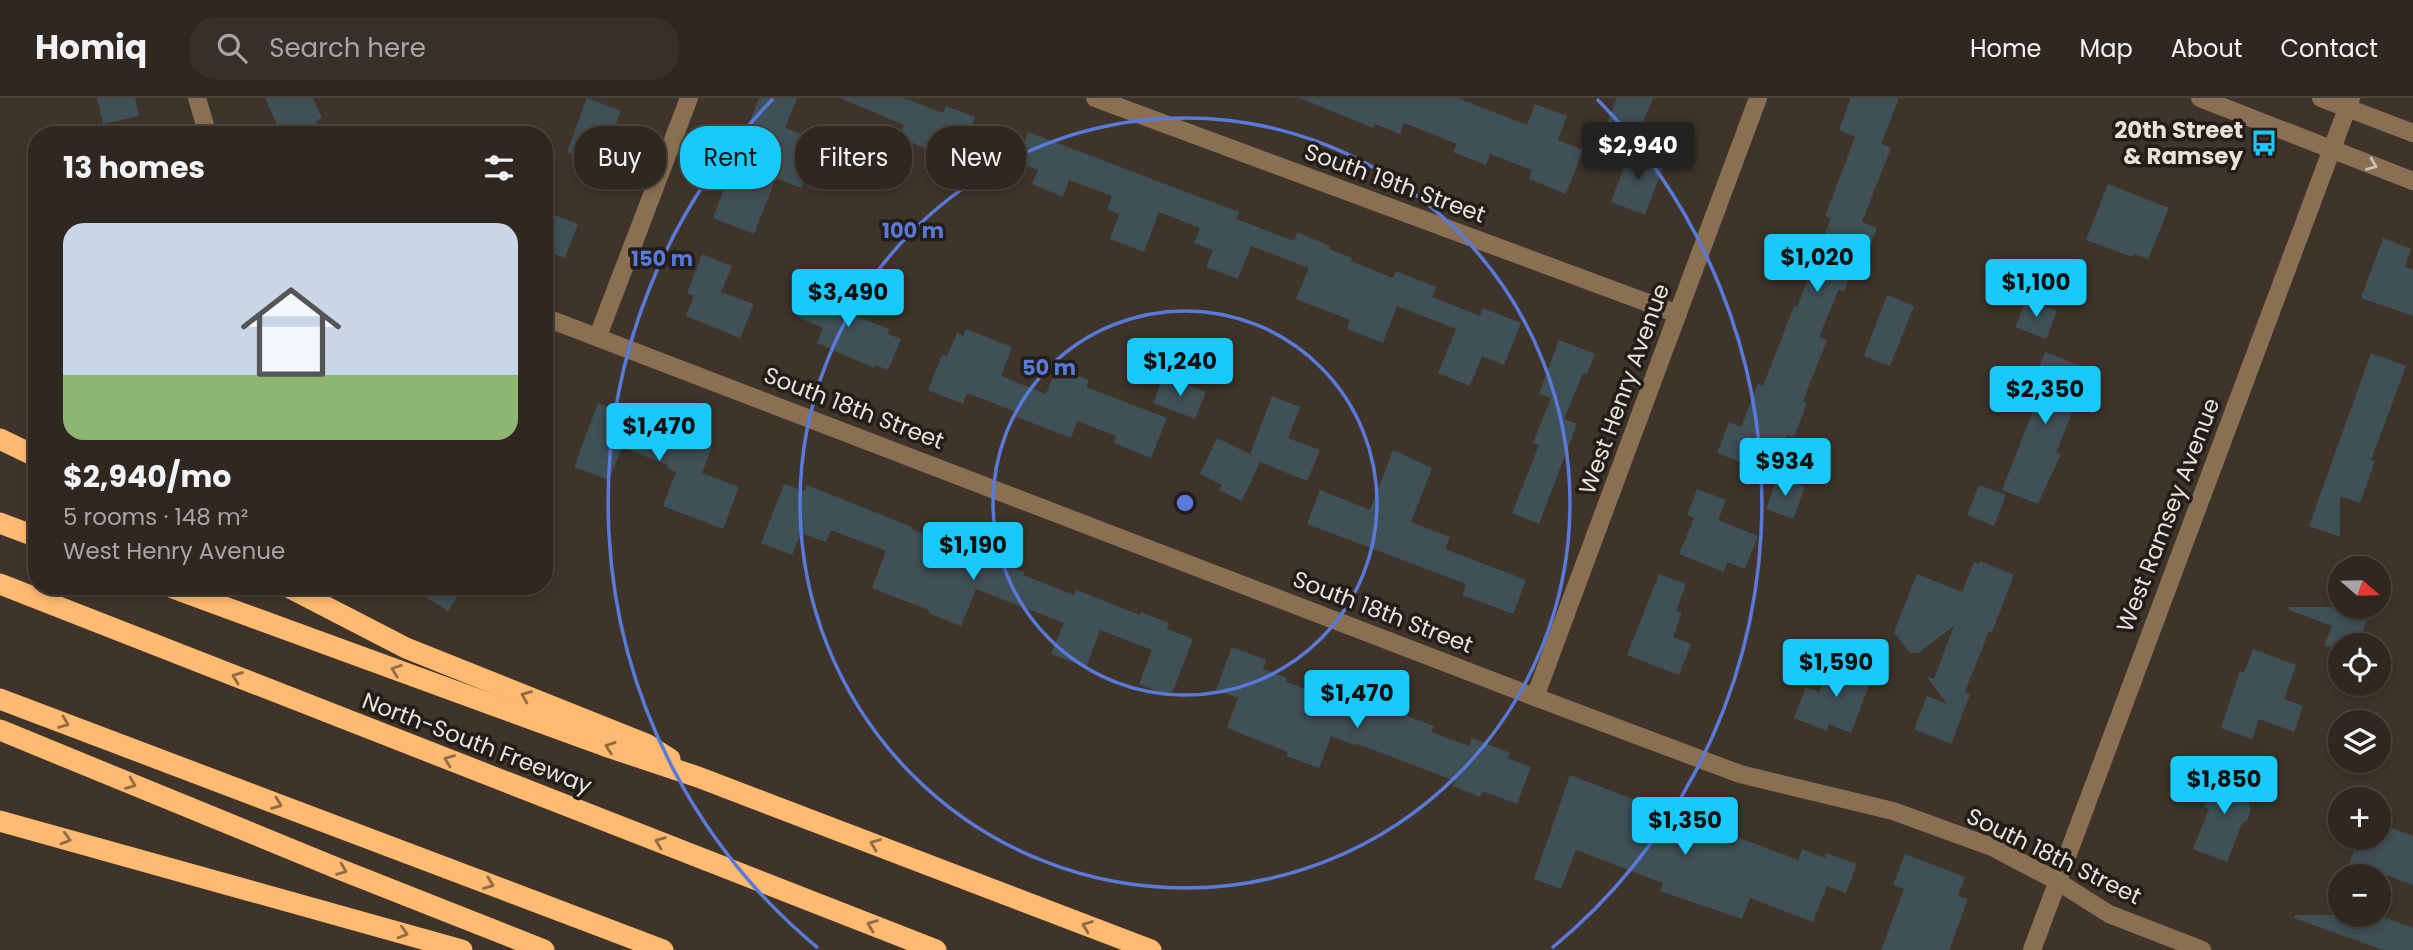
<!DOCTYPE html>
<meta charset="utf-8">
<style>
:root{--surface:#2f2720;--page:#372f29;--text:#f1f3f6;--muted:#a7a5a5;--line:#4a443e;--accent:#17cafb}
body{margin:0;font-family:Poppins,sans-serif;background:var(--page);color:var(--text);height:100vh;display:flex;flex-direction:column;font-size:26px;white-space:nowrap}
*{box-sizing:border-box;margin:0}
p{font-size:23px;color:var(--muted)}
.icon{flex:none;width:38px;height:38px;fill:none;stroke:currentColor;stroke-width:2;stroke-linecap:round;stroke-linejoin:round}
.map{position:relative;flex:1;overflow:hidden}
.details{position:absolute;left:28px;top:28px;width:525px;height:469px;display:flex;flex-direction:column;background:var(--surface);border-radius:28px;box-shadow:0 4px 10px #0003,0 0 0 2px var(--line)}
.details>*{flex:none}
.guide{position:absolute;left:574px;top:28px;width:665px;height:63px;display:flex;gap:14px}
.needle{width:46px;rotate:110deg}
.buttons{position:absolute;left:2328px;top:458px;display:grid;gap:14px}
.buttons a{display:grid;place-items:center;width:63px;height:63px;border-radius:50%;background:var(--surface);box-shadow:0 4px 10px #0003,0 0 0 2px var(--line);font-size:35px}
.price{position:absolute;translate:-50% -60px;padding:0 16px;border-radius:7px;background:var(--accent);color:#111;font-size:23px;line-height:46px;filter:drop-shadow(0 2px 4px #0008)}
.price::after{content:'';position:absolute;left:50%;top:42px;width:21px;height:16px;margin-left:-10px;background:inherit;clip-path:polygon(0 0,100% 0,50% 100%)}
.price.selected{background:#222;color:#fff}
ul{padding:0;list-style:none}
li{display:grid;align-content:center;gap:14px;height:371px;padding:0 35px}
li span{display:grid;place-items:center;height:217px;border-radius:21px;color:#555}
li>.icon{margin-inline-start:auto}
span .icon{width:126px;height:126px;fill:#fffc;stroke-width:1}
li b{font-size:30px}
h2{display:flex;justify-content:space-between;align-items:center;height:84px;padding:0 35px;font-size:30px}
.chip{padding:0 24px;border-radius:28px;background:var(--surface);box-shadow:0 4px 10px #0003,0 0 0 2px var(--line);font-size:24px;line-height:63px}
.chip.selected{background:var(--accent);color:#111}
header{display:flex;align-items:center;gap:42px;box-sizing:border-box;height:98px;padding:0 35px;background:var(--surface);border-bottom:2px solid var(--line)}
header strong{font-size:33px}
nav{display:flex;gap:38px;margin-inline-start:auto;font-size:24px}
.search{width:490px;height:63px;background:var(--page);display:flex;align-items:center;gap:18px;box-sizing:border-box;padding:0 24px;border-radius:28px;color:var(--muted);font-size:26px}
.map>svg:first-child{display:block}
</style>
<header>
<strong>Homiq</strong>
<div class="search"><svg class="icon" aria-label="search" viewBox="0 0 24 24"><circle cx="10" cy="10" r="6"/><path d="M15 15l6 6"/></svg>Search here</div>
<nav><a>Home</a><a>Map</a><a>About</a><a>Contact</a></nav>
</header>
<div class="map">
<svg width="2413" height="852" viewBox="0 0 2413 852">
<rect width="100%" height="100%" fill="#3f342a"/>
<g fill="#405057">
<polygon points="97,0 135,0 139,18 103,26"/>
<polygon points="265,0 313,0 322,20 316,23 318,28 299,37 282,37"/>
<polygon points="587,0 621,13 600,67 567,54"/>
<polygon points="759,0 797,0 785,30 813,41 808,55 814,58 801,90 776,80 754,136 713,120 725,88 736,92 751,51 741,47"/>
<polygon points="840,0 904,0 943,15 946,8 975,19 965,47 942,38 936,54 899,40 904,27"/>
<polygon points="1300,0 1457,0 1527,27 1535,6 1567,18 1558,42 1583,52 1566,96 1529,81 1532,72 1490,56 1486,67 1453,54 1457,46 1404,25 1400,36 1375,26 1373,30"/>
<polygon points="1617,0 1653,0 1634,46 1604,34"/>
<polygon points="1851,0 1899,0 1881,46 1891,50 1862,124 1877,130 1856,183 1849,180 1844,194 1839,191 1819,239 1827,242 1803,303 1807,305 1794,339 1787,337 1772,376 1717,355 1729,324 1741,329 1758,285 1763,288 1794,208 1797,209 1831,120 1825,118 1855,39 1839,32"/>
<polygon points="1028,34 1239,114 1236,121 1294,143 1297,134 1330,148 1329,151 1352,160 1351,163 1393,180 1396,173 1436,189 1432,199 1480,218 1483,210 1521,225 1504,267 1482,258 1470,288 1438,275 1456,231 1397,208 1383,245 1347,231 1350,222 1296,201 1309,170 1251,148 1238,181 1206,169 1213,152 1194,145 1200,130 1159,114 1144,154 1110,141 1119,116 1107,111 1112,98 1069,82 1063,99 1032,86 1038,72 1017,64"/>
<polygon points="1631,51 1665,64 1645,117 1611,104"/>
<polygon points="2108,86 2169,110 2148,161 2134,156 2132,159 2086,142"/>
<polygon points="544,113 578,126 565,160 544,152"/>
<polygon points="2383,140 2411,151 2405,169 2413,172 2413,218 2361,200"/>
<polygon points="702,156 732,168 721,194 754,206 740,240 686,218 694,198 687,195"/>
<polygon points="816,182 841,192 834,210 889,231 888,236 901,241 888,272 875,267 874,270 817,245 823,230 797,219 806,197 810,198"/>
<polygon points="1887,197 1914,208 1890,268 1864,258"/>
<polygon points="2027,201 2057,213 2046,241 2015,229"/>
<polygon points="966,231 1012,249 1001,278 1046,296 1057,269 1089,282 1086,289 1167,320 1151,360 1114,345 1116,338 1077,323 1071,340 1014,318 1016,314 967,295 963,306 928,292 942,257 947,258 957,235 963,238"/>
<polygon points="1559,242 1595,256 1587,276 1583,275 1564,321 1577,326 1539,426 1512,415 1539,347 1533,345 1551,300 1539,296"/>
<polygon points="2045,254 2089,271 2056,355 2061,356 2038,406 2002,392 2035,308 2025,304"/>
<polygon points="2371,255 2406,268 2371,362 2375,363 2360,405 2340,398 2340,439 2309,428"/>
<polygon points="1164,278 1206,294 1195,321 1153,305"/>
<polygon points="1272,298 1300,309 1288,340 1320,352 1307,383 1260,364 1242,403 1219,392 1222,387 1200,376 1217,340 1250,356"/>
<polygon points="598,305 712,349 702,375 739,389 723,431 663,408 676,374 667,370 668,367 622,349 609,382 574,369"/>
<polygon points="1393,352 1432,370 1411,424 1450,439 1445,451 1526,482 1513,516 1462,497 1466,486 1307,426 1320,392 1370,412"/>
<polygon points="1778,378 1805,389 1793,421 1766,411"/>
<polygon points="784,386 804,393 807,387 912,429 911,431 933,439 932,441 1024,474 1023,477 1074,497 1076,492 1140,517 1141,514 1169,525 1167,531 1193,541 1171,598 1139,586 1152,552 1100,532 1086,569 1051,556 1064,525 976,491 961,528 928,515 929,512 872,490 886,453 831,432 826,444 801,435 792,457 761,445"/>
<polygon points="1979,387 2006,397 1994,428 1967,417"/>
<polygon points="1697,391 1726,402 1718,422 1758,438 1745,471 1727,464 1724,474 1679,456 1694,420 1687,417"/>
<polygon points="1980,463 2014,477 1992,534 1989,533 1965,594 1970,596 1951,646 1914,631 1927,598 1947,606 1927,579 1934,581 1954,528 1918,555 1910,555 1894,534 1917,476 1962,494 1974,464 1979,466"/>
<polygon points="1659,476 1686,486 1676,513 1682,515 1673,539 1691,546 1679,577 1627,557"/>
<polygon points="409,488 464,488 448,513"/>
<polygon points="2289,509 2372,509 2357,548 2324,548 2332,528 2289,512"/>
<polygon points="1232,549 1266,562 1263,571 1287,580 1286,584 1329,599 1332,590 1434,628 1431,634 1469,648 1472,640 1510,655 1507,660 1531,669 1517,706 1483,693 1480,699 1453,688 1455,683 1355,645 1354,647 1331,638 1319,670 1286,658 1288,654 1227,630 1238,600 1216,592"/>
<polygon points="2253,551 2296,567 2284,601 2303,608 2294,634 2259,621 2252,641 2221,630 2240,573 2244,575"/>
<polygon points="1840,564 1873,577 1851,635 1829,626 1827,633 1794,620 1806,589 1819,594 1829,570 1837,573"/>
<polygon points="2219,672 2253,686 2247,701 2251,712 2247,723 2242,725 2227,764 2193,751 2209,711 2204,709"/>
<polygon points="1570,677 1635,702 1632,710 1669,724 1672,716 1700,727 1698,733 1734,747 1737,739 1798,762 1802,751 1825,760 1826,755 1857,766 1846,795 1827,788 1813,824 1750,800 1742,821 1660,793 1663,785 1576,752 1561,791 1534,781"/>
<polygon points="2378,725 2413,738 2413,787 2381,775 2379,779 2344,779 2359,740 2378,740"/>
<polygon points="1905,756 1965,779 1958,798 1968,801 1949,852 1881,852 1904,791 1893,787"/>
<polygon points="2295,817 2378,817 2413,830 2413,852 2383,852 2294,820"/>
</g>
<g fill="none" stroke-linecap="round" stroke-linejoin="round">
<g stroke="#8a6f52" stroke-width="18">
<polyline points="197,0 208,37"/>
<polyline points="1095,0 1678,216"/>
<polyline points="2200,0 2413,83"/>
<polyline points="2321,0 2413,35"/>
<polyline points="544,219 1535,599 1740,676 1893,713 1992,749 2057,783 2109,816 2202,852"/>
<polyline points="598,238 689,0"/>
<polyline points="1535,599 1758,0"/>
<polyline points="2032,852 2351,0"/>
</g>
<g stroke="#feba70" stroke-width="21">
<polyline points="0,341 37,359"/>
<polyline points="0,425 37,439"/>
<polyline points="0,486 936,852"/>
<polyline points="167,488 605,648 698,679 1151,852"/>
<polyline points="286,488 406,550 646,646 670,661"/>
<polyline points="0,601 663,852"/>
<polyline points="0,632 339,771 544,852"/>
<polyline points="0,723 462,852"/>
</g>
</g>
<defs><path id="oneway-chevron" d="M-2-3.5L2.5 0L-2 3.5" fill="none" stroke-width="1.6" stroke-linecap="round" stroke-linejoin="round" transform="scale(1.75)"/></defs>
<use stroke="#ccc0b2" href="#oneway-chevron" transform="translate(2372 67) rotate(22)"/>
<g stroke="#906c44">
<use href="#oneway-chevron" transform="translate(396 572) rotate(-160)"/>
<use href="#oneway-chevron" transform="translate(237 579) rotate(-159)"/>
<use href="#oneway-chevron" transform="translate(526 598) rotate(-158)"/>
<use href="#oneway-chevron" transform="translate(64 625) rotate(21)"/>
<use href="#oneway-chevron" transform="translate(610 649) rotate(-161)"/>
<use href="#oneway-chevron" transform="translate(449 662) rotate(-159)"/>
<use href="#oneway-chevron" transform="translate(131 686) rotate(22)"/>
<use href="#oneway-chevron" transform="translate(277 706) rotate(21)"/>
<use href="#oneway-chevron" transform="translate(66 741) rotate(16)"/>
<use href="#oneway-chevron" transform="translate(660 744) rotate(-159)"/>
<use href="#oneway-chevron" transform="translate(875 746) rotate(-159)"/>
<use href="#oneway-chevron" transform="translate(342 772) rotate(22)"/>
<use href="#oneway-chevron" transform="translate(489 786) rotate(21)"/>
<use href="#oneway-chevron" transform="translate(872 827) rotate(-159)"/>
<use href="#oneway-chevron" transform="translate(1087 828) rotate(-159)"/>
<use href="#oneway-chevron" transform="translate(403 835) rotate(16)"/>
</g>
<g fill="none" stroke="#5a7ad9" stroke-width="3.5">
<circle cx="1185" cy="405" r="192"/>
<circle cx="1185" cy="405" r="385"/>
<path d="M818 850A577 577 0 0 1 773 1M1597 1A577 577 0 0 1 1552 850"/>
</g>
<defs>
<g id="bus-bare" transform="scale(2.1)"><path d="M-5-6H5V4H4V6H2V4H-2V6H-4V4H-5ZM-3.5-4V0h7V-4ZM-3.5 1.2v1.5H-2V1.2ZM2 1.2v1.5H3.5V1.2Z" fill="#17cafb" stroke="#221d18" stroke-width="2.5" paint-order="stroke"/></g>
</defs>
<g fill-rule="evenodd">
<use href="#bus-bare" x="2264" y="45"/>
</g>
<g text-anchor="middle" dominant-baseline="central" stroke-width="7" stroke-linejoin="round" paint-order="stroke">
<g font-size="23" font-weight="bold" fill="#e8e2db" stroke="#221d18" text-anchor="end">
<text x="2243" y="32">20th Street<tspan x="2243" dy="26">&amp; Ramsey</tspan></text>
</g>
<g font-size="23" fill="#e8e2db" stroke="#221d18">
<text transform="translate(1395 85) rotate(20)">South 19th Street</text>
<text transform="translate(1624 291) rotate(-70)">West Henry Avenue</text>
<text transform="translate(854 310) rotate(21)">South 18th Street</text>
<text transform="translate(2168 417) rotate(-69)">West Ramsey Avenue</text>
<text transform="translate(1383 514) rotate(21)">South 18th Street</text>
<text transform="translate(477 645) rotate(21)">North-South Freeway</text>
<text transform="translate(2054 758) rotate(26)">South 18th Street</text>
</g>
</g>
<circle cx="1185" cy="405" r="10" fill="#5a7ad9" stroke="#221d18" stroke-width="3.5"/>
<g font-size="21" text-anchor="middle" font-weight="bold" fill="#5a7ad9" stroke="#221d18" stroke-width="7" stroke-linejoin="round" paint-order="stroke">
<text x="913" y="140">100 m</text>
<text x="662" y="168">150 m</text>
<text x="1049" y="277">50 m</text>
</g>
</svg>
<div class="buttons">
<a><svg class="needle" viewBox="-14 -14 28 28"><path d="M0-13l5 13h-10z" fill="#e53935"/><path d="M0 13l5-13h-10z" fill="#a7a5a5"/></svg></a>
<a><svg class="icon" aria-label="locate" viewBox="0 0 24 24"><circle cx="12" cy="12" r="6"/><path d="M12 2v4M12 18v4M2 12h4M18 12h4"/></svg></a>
<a><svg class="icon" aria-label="layers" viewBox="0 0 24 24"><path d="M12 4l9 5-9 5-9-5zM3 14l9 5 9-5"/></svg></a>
<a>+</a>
<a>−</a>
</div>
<b class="price selected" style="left:1638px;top:84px">$2,940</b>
<b class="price" style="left:1817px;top:196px">$1,020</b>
<b class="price" style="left:2036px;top:221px">$1,100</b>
<b class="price" style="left:848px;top:231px">$3,490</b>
<b class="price" style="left:1180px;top:300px">$1,240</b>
<b class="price" style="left:2045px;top:328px">$2,350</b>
<b class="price" style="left:659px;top:365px">$1,470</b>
<b class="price" style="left:1785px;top:400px">$934</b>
<b class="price" style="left:973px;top:484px">$1,190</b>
<b class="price" style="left:1836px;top:601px">$1,590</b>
<b class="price" style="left:1357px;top:632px">$1,470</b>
<b class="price" style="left:2224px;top:718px">$1,850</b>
<b class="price" style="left:1685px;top:759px">$1,350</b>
<div class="guide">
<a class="chip">Buy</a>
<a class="chip selected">Rent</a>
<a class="chip">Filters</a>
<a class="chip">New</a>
</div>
<section class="details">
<h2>13 homes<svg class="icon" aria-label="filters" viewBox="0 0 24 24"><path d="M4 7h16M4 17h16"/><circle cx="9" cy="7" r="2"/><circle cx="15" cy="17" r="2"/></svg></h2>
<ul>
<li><span style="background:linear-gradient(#c9d6e8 70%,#8fb573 0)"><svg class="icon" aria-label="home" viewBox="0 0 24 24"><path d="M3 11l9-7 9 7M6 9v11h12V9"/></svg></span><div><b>$2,940/mo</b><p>5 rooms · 148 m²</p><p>West Henry Avenue</p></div></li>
</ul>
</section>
</div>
